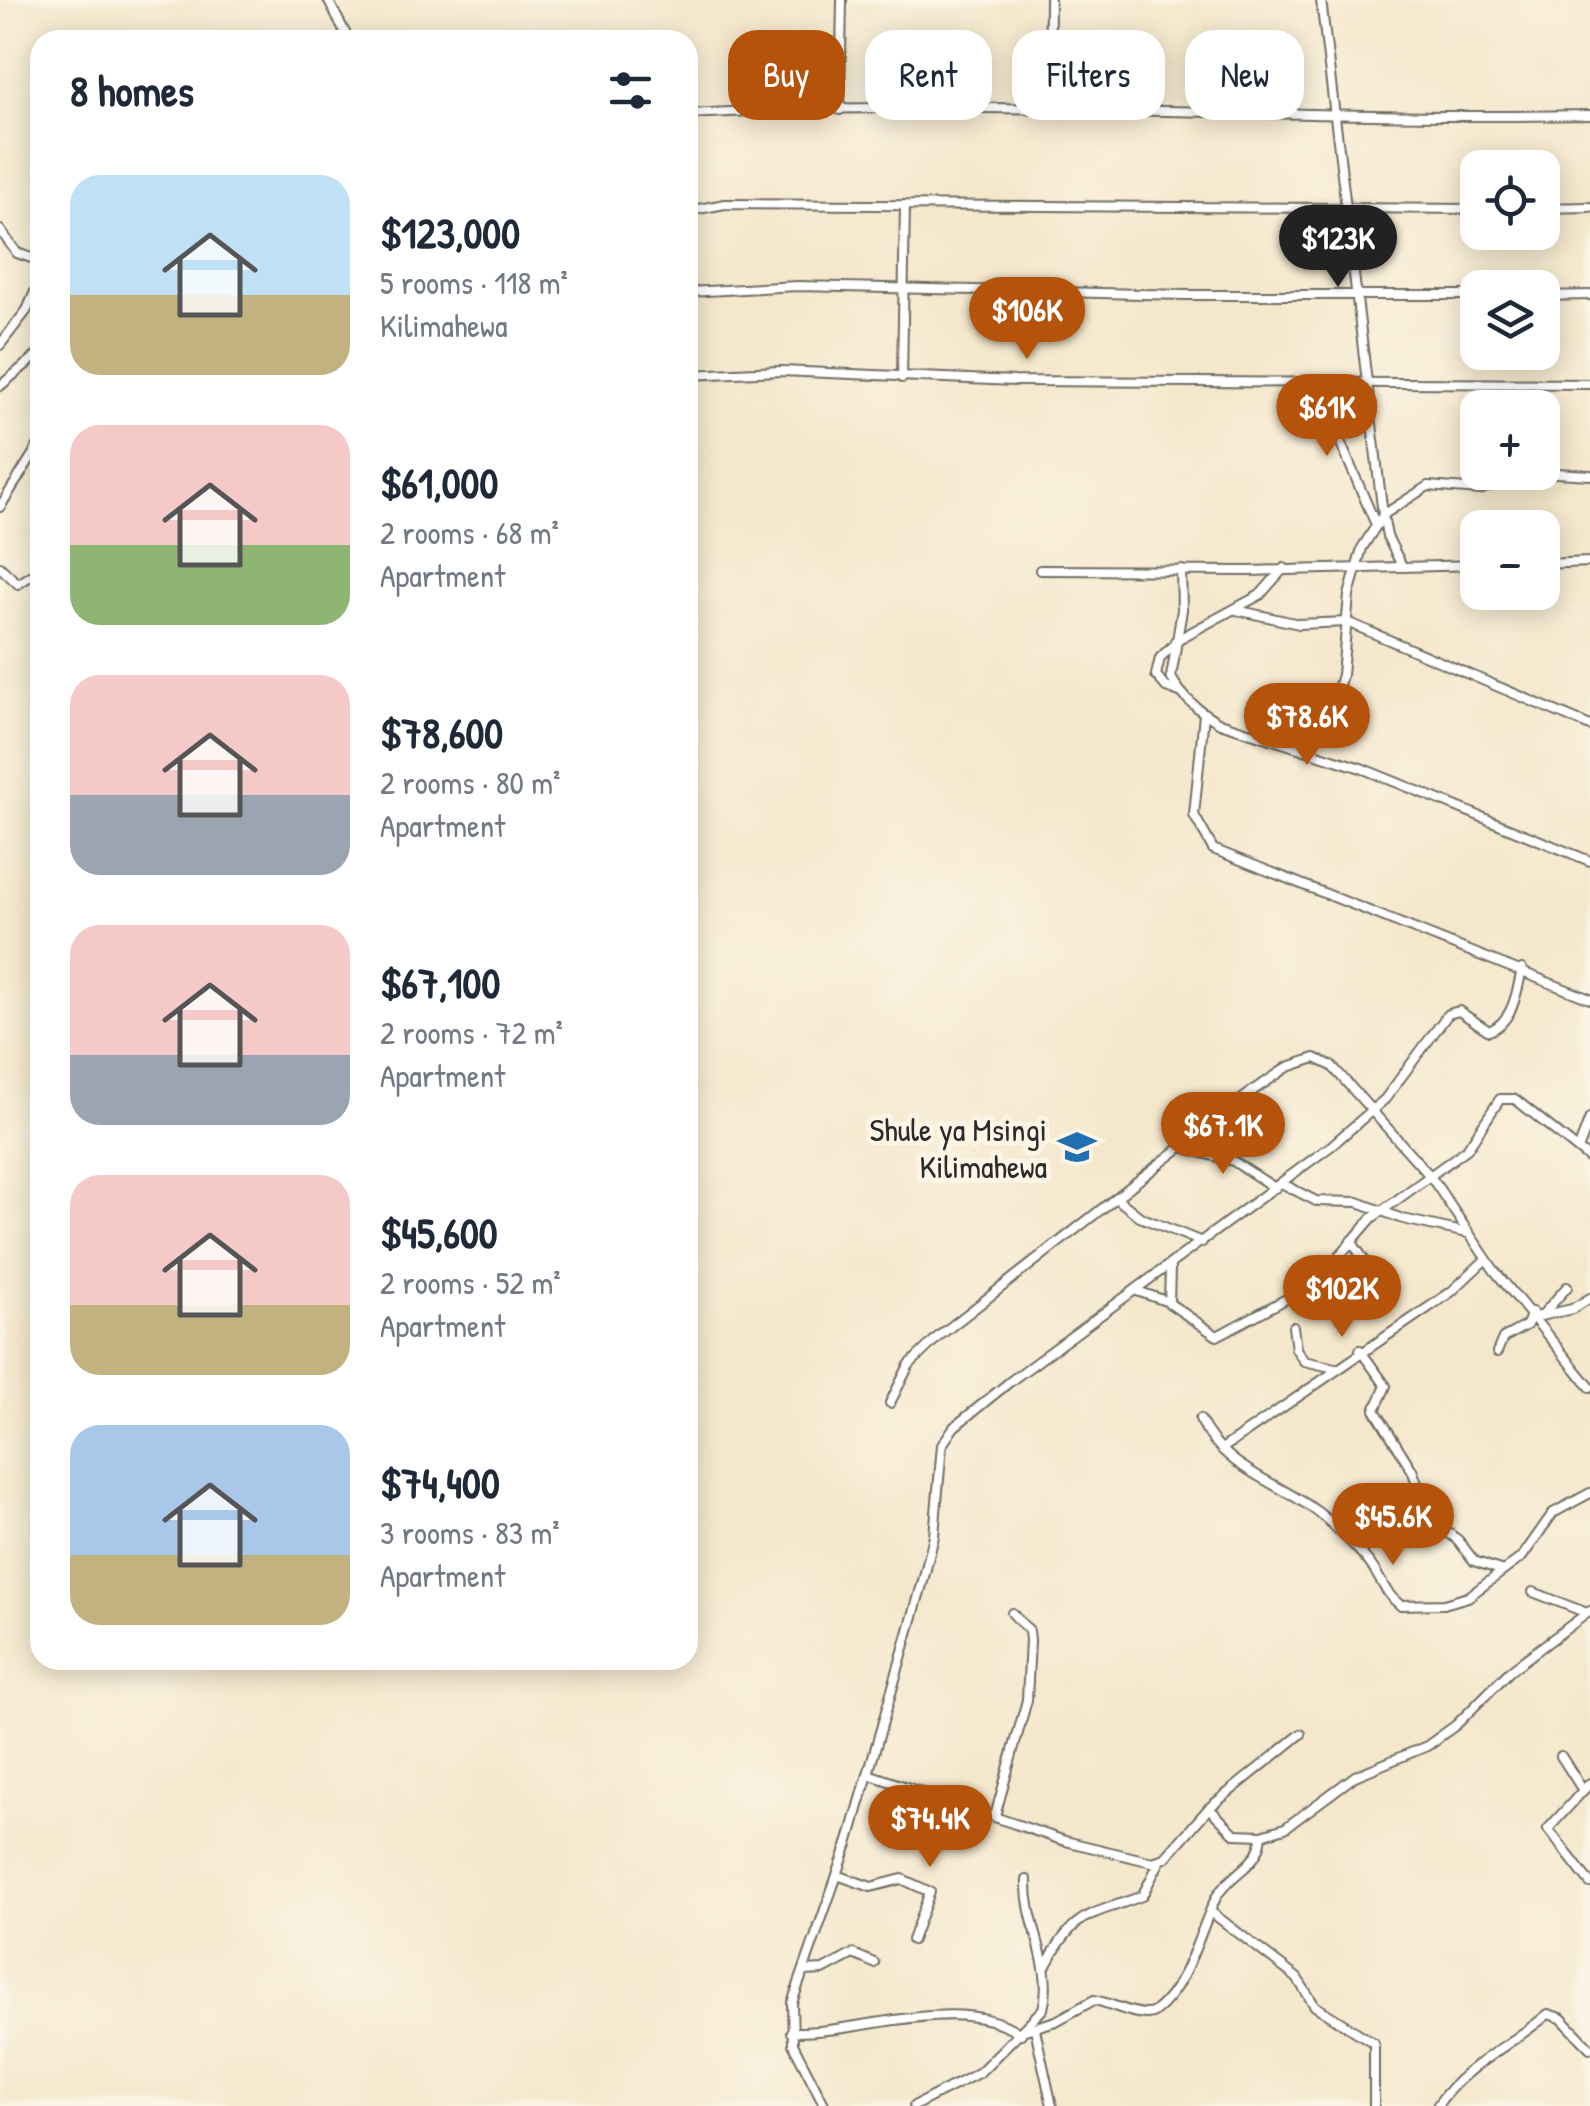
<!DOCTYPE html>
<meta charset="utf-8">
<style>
:root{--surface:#fff;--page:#f2f2f3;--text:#1f2937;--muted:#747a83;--accent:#b45309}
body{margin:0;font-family:"Patrick Hand",sans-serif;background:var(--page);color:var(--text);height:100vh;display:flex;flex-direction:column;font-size:38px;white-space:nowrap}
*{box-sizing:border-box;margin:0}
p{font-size:32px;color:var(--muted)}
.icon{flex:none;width:55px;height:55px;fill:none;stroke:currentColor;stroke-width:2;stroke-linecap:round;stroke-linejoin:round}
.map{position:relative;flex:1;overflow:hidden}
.panel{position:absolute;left:30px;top:30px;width:668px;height:1640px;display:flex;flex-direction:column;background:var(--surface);border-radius:30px;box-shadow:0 5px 25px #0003}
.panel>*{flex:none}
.top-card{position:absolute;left:728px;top:30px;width:712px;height:90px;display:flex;gap:20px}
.controls{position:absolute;left:1460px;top:150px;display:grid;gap:20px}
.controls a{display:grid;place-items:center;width:100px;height:100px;border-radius:20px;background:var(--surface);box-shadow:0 5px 25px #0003;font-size:50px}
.price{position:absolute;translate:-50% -85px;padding:0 22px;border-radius:35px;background:var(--accent);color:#fff;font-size:32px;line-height:65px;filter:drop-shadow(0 2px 5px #0008)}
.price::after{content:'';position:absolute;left:50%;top:60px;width:30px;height:22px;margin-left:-15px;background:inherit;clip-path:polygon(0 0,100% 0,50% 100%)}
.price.selected{background:#222;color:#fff}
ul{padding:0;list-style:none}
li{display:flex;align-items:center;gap:30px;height:250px;padding:0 40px}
li span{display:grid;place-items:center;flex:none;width:280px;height:200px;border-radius:30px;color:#555}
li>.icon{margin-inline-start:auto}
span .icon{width:120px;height:120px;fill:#fffc;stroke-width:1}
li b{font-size:42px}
h2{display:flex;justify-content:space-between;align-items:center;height:120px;padding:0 40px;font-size:42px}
.tag{padding:0 35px;border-radius:30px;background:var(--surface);box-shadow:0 5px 25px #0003;font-size:35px;line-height:90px}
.tag.selected{background:var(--accent);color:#fff}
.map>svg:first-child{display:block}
</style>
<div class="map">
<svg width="1590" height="2106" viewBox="0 0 1590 2106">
<rect width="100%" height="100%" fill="#fcf5e5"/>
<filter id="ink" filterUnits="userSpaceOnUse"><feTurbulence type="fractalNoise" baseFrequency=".01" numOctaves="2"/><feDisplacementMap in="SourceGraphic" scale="20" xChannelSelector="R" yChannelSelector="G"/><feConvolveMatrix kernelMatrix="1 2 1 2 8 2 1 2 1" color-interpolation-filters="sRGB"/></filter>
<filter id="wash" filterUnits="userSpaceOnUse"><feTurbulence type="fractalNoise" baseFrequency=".0048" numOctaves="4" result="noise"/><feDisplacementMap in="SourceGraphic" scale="40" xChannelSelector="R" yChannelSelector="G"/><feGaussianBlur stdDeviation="2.25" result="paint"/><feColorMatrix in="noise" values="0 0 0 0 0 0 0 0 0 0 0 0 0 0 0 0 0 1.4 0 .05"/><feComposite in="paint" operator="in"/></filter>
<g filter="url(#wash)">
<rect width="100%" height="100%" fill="#f4e7cc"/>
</g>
<g filter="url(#ink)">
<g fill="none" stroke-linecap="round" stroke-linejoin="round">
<g stroke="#716d63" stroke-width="12">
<g id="street">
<polyline points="328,0 349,40"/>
<polyline points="1321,0 1383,515 1387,536 1402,566"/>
<polyline points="840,110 842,0"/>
<polyline points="1049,110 1050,0"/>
<path d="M688,114C988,97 1290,121 1590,115"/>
<polyline points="1542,208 1590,207"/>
<polyline points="688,211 725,204 1478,209"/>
<polyline points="0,230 17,253 40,261"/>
<polyline points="688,292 798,286 1185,295 1478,295"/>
<polyline points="1542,296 1590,295"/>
<polyline points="0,345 27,310 40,280"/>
<polyline points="688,375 781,371 1015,381 1590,384"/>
<polyline points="902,378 905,205"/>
<polyline points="1314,381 1376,525"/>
<polyline points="0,386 40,353"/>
<polyline points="1539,472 1590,475"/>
<polyline points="0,507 40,443"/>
<polyline points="1542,564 1590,562"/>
<polyline points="0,567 18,584 40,570"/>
<polyline points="1040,570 1248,571 1478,565"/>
<path d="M1181,570L1182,610L1171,677C1182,698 1200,712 1220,723L1361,768L1590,861"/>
<polyline points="1236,610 1299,624 1347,622 1590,726"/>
<polyline points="1175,641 1260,595 1284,568"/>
<polyline points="1172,646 1160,658 1156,675 1166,687 1180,692"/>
<polyline points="1204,714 1194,815 1213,849 1590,999"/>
<polyline points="1309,749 1328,721 1342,675 1349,595 1362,548 1383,515 1428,486 1480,490 1528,472"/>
<polyline points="1180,1147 1233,1161 1275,1188"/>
<polyline points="1579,1147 1590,1118"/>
<polyline points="1281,1183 1316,1201 1358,1202 1403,1219 1467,1233"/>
<polyline points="1116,1198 1140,1217 1202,1242"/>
<polyline points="1351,1241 1367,1264 1358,1291"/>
<polyline points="1137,1291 1166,1301 1217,1336 1316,1283 1372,1218 1467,1149 1500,1099 1515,1099 1590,1159"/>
<polyline points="1169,1303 1170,1268"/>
<polyline points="1543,1314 1567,1287"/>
<polyline points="1536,1317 1572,1309 1590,1298"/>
<polyline points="1293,1327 1296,1349 1304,1361 1335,1368"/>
<polyline points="1360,1350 1386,1386 1375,1410 1412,1470 1431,1520 1458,1540 1474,1561 1503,1571"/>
<polyline points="1497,1352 1503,1338 1527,1325 1532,1312"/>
<polyline points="890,1403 909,1365 939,1336 1254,1090 1288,1067 1315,1058 1332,1066 1431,1177 1494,1270 1590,1387"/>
<path d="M1200,1419C1225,1471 1278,1481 1319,1513C1332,1523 1364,1554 1373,1568C1382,1582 1386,1594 1400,1605L1444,1604L1468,1597L1522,1557L1553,1513L1590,1493"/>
<polyline points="1223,1448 1451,1292 1486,1259"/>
<polyline points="1533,1592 1587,1613"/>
<polyline points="1561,1756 1582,1789"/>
<polyline points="868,1774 1065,1841 1152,1862 1165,1858 1209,1808 1301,1734"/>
<polyline points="1590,1783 1548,1829 1590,1883"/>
<polyline points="1209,1808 1235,1834 1262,1835 1285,1828 1355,1776 1427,1746 1456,1725 1511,1670 1590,1611"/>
<polyline points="995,1816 1027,1700 1030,1640 1029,1631 1012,1613"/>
<polyline points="837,1875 871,1887 902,1879 930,1892 912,1940"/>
<polyline points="1211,1912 1297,1978 1315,2006 1374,2043 1374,2106"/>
<path d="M1044,1969C1076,1910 1084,1918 1142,1896L1160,1861"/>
<polyline points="804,1971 823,1970 853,1954 874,1963"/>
<polyline points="1035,2029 1052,2106"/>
<path d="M1025,2030L1056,2021L1094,2000C1109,2002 1142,2020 1154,2012C1188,1987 1199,1930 1217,1896C1231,1872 1260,1866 1262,1835"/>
<path d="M791,2032C861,2034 961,1992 1021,2034"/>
<path d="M825,2106L793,2044L792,2003L849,1841L923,1581L934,1536L942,1445L954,1427L1012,1380L1331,1146L1385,1099L1448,1014L1459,1011L1489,1031C1513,1022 1517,992 1522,969"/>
<path d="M914,2106L980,2072L1043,2009C1055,1965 1025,1924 1027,1880"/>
<path d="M1437,2106C1465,2064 1511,2046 1548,2014L1561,2018L1590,2048"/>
</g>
</g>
<use href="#street" stroke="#fff" stroke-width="8"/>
</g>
</g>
<defs>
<g id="school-bare" transform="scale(3)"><path d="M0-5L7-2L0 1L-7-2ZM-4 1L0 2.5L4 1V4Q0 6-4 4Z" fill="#1f6fb2" stroke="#fcf5e5" stroke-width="2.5" paint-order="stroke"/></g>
</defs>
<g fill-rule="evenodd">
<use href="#school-bare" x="1077" y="1147"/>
</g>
<g text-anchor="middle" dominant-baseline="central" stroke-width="10" stroke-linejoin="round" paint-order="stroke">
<g font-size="32" fill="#2b2b2b" stroke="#fcf5e5" text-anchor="end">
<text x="1047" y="1129">Shule ya Msingi<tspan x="1047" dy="37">Kilimahewa</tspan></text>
</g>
</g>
</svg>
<div class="controls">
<a><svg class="icon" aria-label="locate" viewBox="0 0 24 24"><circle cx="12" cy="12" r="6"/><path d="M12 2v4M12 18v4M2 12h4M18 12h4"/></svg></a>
<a><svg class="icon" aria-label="layers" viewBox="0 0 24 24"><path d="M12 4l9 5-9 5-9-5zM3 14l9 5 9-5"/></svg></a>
<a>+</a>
<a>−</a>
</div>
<b class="price selected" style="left:1338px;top:290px">$123K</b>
<b class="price" style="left:1027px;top:362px">$106K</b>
<b class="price" style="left:1327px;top:459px">$61K</b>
<b class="price" style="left:1307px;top:768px">$78.6K</b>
<b class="price" style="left:1223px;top:1177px">$67.1K</b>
<b class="price" style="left:1342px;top:1340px">$102K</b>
<b class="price" style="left:1393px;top:1568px">$45.6K</b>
<b class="price" style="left:930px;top:1870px">$74.4K</b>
<div class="top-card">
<a class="tag selected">Buy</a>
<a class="tag">Rent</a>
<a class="tag">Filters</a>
<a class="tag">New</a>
</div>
<section class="panel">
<h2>8 homes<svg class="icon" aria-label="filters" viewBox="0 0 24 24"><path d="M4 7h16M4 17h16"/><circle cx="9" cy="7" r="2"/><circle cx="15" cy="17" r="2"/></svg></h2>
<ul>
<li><span style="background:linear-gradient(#bfe0f5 60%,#c2b280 0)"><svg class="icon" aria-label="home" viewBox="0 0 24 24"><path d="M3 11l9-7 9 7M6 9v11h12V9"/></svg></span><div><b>$123,000</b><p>5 rooms · 118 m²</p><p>Kilimahewa</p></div></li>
<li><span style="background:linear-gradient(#f6c9c9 60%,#8fb573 0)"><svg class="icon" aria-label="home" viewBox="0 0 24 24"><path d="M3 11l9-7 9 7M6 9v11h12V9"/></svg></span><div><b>$61,000</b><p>2 rooms · 68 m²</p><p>Apartment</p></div></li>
<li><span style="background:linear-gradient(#f6c9c9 60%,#9aa5b1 0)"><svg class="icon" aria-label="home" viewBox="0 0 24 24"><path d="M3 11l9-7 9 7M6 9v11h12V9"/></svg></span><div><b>$78,600</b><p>2 rooms · 80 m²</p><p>Apartment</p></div></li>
<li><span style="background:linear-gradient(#f6c9c9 65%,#9aa5b1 0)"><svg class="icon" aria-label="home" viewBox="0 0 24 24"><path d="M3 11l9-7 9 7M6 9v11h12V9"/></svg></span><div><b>$67,100</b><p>2 rooms · 72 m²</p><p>Apartment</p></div></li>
<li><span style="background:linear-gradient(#f6c9c9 65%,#c2b280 0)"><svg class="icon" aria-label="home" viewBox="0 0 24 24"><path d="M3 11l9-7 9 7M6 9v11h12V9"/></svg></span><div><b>$45,600</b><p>2 rooms · 52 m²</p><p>Apartment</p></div></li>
<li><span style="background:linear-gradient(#a9c7e8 65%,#c2b280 0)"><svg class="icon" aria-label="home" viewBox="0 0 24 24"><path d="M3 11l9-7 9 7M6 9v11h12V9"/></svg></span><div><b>$74,400</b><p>3 rooms · 83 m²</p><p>Apartment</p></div></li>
</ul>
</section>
</div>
